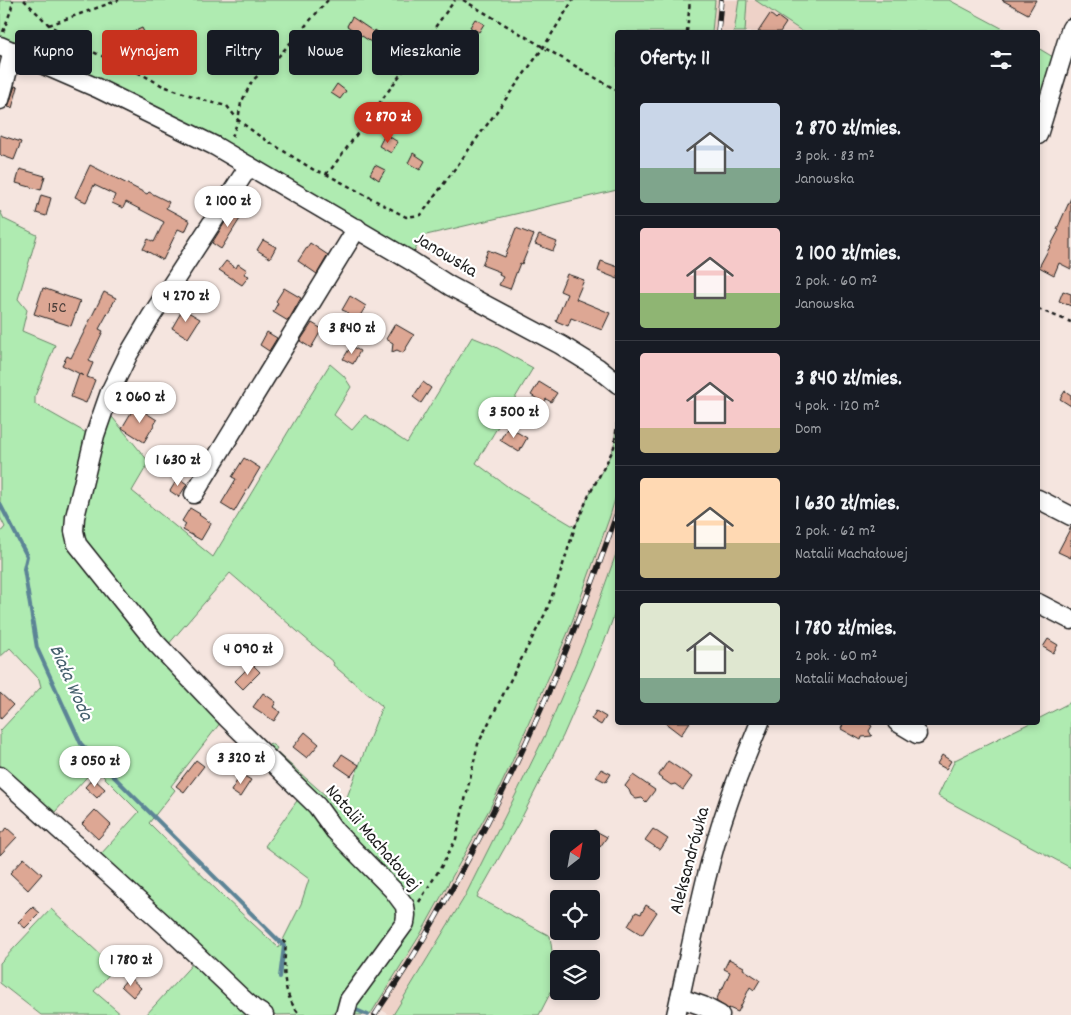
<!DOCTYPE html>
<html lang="pl">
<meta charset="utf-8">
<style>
:root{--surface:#171b24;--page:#242831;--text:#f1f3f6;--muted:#9ea1a6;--line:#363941;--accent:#c8321e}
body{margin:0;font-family:Dekko,sans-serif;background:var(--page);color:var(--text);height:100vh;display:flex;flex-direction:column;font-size:19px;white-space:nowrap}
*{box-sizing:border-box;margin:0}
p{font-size:16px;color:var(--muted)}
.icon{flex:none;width:28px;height:28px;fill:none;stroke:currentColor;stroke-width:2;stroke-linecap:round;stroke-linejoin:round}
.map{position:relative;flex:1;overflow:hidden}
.sheet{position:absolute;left:615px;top:30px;width:425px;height:695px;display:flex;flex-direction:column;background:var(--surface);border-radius:5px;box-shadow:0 2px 8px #0003}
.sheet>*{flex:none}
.top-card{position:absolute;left:15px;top:30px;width:475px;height:45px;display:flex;gap:10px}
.needle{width:32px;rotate:31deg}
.tools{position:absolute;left:550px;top:830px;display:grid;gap:10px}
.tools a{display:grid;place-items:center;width:50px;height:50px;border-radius:5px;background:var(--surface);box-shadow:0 2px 8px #0003;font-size:25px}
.price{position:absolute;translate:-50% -42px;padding:0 11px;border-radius:18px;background:#fff;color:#222;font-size:16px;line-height:32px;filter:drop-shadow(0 1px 2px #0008)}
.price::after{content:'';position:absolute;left:50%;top:30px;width:15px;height:11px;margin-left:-8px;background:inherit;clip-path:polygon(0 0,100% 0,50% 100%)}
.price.on{background:var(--accent);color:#fff}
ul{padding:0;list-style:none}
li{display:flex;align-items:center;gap:15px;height:125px;padding:0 25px}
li+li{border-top:1px solid var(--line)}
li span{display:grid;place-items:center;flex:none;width:140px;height:100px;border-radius:5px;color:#555}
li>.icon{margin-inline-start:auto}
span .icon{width:60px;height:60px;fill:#fffc;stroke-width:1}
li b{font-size:21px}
h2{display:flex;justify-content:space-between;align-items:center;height:60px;padding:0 25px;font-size:21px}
.pill{padding:0 18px;border-radius:5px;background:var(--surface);box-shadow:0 2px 8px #0003;font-size:18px;line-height:45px}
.pill.on{background:var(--accent);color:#fff}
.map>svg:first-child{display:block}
</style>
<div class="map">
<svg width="1071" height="1015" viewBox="0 0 1071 1015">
<rect width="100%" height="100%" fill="#f5e5df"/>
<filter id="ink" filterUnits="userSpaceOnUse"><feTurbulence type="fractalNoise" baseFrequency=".02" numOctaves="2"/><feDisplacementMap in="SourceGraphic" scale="10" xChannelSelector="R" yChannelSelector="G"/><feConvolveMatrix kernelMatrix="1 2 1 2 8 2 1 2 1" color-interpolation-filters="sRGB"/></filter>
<g filter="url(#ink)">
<g fill="#eed2c8">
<polygon points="715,0 739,0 734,32 712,32"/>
<polygon points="747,0 755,0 802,32 745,32"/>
<polygon points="617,492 617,551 586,638 546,733 464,898 393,1015 390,1015 375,1006 420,935 448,885 490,808 511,764 569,630 610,516"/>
</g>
<g fill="#afebb1" stroke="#668466" fill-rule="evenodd">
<polygon points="0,0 715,0 712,32 618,32 617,190 422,236 412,256 0,39"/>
<polygon points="739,0 747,0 745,32 734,32"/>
<polygon points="755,0 949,0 1009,32 803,32"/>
<polygon points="1038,48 1053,57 1038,109"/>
<path d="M0,211L4,219L37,235L18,299L27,310L22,331L55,345L35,396V404L90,435L71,536L389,891L402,916L338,1010L330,1014L277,1015L266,1012L0,771V731L41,687L39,679L10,648L0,657V533L5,527L0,517ZM221,722L299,798L265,846L309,879L301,904L279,948L226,899L149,823L175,790L171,786ZM95,768L139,812L100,855L54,813Z"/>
<path d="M472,337L492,345L533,368L476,463L511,489L575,527L589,495L609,458L614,447L617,417V492L610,516L569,630L511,764L490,808L420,935L370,1015H351L350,1011L410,918L158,641L78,531L108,412L149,462L132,491L213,557L297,417L330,364L344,376L351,387L334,415L352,430L365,415L407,443ZM230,573L334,663L333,665L382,706L342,810L275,751L277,748L270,743L267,746L167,646Z"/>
<polygon points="617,551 617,607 607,635 563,736 521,819 477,897 550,936 556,982 539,1015 393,1015 464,898 518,790 546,733 569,679 586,638"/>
<polygon points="1071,702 1071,868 938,796 955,760 1030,723 1038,722 1038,719"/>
<polygon points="51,909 115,968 94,991 122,1015 41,1015 0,983 0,963"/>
<polygon points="196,960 255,1015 146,1015"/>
</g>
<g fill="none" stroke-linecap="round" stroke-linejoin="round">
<g stroke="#5c8496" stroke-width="4">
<polyline points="0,504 27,556 24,569 37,648 81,744 284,946 280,977"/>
<polyline points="354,1009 368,1015"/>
</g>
</g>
<g fill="#dda794" stroke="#1c1c1c">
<polygon points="1002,0 1036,0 1028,14"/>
<polygon points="770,14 776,19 778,17 786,23 780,32 758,32"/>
<polygon points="352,17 374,32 375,30 386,38 380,48 347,26"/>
<polygon points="475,19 484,24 479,32 470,27"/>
<polygon points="142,28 147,38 136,44 131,33"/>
<polygon points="333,44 344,50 337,62 326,55"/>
<polygon points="337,84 346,91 340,99 331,93"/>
<polygon points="15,86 18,87 12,108 8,107"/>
<polygon points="385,134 398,142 391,153 379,146"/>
<polygon points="0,135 21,142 14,160 0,155"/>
<polygon points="413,153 425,161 420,170 408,163"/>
<polygon points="90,165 147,194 149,192 169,202 166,208 190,221 185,232 178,229 163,260 143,249 148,239 154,242 164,222 126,202 123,208 112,203 115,195 94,185 86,202 75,197"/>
<polygon points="375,165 385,170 379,180 370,174"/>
<polygon points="20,169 45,176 41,190 16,183"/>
<polygon points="41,195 51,198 46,216 36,213"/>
<polygon points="1071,198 1071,269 1059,263 1054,275 1039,267 1059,230 1057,229"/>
<polygon points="234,208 243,214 221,249 212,243"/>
<polygon points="516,228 534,235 522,264 520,263 510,289 499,285 503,277 499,275 500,272 482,265 488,250 505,257"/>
<polygon points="539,235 557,242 553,251 535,244"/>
<polygon points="263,240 276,247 270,258 257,250"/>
<polygon points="310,243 328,255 317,274 298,261"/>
<polygon points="226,261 236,268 238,264 247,270 244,274 249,276 242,285 219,270"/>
<polygon points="601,261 618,267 618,279 598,271"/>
<polygon points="567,274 584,280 576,299 610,313 602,330 571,318 568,326 556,321 567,294 560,291"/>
<polygon points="43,288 80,301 71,326 34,314"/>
<polygon points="284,288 301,298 288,321 273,312 278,303 276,301"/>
<polygon points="1063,291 1071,294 1071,306 1059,301"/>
<polygon points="104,292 116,298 99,329 103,331 89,361 93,363 87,377 95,380 86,403 71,397 79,374 84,376 62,365 67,356 71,358"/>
<polygon points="350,296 366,306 358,319 353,316 348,318 347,312 342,310"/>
<polygon points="183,309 200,319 188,338 172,328"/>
<polygon points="312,323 322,329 311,348 300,341"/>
<polygon points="395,324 414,335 403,353 397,350 392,352 393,343 386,339"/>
<polygon points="267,332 277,338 269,351 260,345"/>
<polygon points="351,346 360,351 353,364 343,359"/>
<polygon points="423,382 431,388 421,403 413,397"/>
<polygon points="539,382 557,393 551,402 546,399 544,403 531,395"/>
<polygon points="1065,391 1071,395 1071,406 1060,399"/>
<polygon points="135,406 157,420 144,442 122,428"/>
<polygon points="508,427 527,438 519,452 500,440"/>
<polygon points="244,458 260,468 234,512 221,504 236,479 232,477"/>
<polygon points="178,478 187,484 179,497 170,491"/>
<polygon points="190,508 200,514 199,515 211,523 201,540 183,530 186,524 182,521"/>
<polygon points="1071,527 1071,558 1058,552"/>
<polygon points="1048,639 1058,645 1053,653 1043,647"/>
<polygon points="252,664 260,672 243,689 235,681"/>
<polygon points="0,693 13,705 0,719"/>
<polygon points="263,693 276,702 273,707 280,712 274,721 253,707"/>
<polygon points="596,711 606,717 601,725 591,719"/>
<polygon points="664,722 690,722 681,735"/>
<polygon points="844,722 866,722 872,726 869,731 872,736 862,737 861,740 841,729"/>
<polygon points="305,732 319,744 307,758 293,747"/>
<polygon points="342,754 359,765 351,776 335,765"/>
<polygon points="942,755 951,761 946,769 937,764"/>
<polygon points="196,760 204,766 184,792 176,786"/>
<polygon points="668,761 692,777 683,790 675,784 671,785 658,776"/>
<polygon points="601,769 611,774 606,782 596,777"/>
<polygon points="241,774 251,780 240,797 231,791"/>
<polygon points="633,775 655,790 646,802 642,798 636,799 631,795 629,790 625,786"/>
<polygon points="93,778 105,789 97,798 85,787"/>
<polygon points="95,810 111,825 98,839 82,824"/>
<polygon points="7,828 17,837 0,855 0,834"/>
<polygon points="653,829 668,839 660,850 645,840"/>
<polygon points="594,830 607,837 600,847 591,841 591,839 588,839"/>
<polygon points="24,858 42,874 28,890 10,873"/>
<polygon points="646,905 657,912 642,935 628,926 636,912 641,914"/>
<polygon points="33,907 40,913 25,928 18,922"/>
<polygon points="729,959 744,967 743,969 760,980 754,990 750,987 738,1012 729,1008 728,1009 716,1001 721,989 722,990 730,972 724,969"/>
<polygon points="129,977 141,988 133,997 121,986"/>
</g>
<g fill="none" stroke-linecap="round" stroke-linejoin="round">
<g stroke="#1c1c1c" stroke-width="21">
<g id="minor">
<polyline points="0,46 97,88 215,146 411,261 450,286 561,345 598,368 618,384"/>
<polyline points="0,100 13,51"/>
<polyline points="1038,135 1071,28"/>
<polyline points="249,166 150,318 128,355 110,392 95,435 75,517 74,531 77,544 156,643 228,719 317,806 335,831 393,890 405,906 406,915 405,923 349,1000 345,1015"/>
<polyline points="194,494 357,228"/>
<polyline points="1038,499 1071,516"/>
<polyline points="1038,603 1071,620"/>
<polyline points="897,722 917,734"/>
<polyline points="0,776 164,924 243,999 253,1008 264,1015"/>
<polyline points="680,998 703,1006 720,1015"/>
<path d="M676,1015C692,945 704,872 728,804C737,777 749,750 760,722"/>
</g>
</g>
<g stroke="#1c1c1c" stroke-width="2.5" stroke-dasharray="4 4" stroke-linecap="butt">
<polyline points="24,0 49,25 91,51 141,74 163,86 210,102 227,106 238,120 231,140"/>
<polyline points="328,0 278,57 252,81 241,103 238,120 258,135 314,170 326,174 332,168 455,0"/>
<polyline points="463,0 618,91"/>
<polyline points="49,25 119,0"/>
<polyline points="3,32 11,10 13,0"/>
<polyline points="687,32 690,0"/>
<polyline points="326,174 406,217 421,215 543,48 573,0"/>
<polyline points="1038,309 1071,322"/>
<polyline points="419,902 441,867 456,839 478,744 515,671 546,612 560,574 575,527 589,495 609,458 614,447 618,417"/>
<path d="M283,940L286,945C283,971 282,994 300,1015"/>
</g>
<use href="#minor" stroke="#fff" stroke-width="18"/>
<g stroke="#1c1c1c" stroke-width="5.5">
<g id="rail">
<polyline points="718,32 721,0"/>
<path d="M375,1015C383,1002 392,990 400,977C419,948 435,918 452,889C519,768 574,641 618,510"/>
</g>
</g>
<use href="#rail" stroke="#fff" stroke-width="4" stroke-dasharray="11" stroke-linecap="butt"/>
</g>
</g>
<g text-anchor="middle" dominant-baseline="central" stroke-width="4.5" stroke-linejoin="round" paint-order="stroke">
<g font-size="16" fill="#4c3f3a">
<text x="57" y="308">15C</text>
</g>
<g font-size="19" fill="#1c1c1c" stroke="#fff">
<text transform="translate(445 256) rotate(31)">Janowska</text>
<text transform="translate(372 839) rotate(49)">Natalii Machałowej</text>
<text transform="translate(691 861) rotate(-75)">Aleksandrówka</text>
</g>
<g font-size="20" font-style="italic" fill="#46616d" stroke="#fff">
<text transform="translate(70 683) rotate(66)">Biała Woda</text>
</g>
</g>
</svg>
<div class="tools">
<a><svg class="needle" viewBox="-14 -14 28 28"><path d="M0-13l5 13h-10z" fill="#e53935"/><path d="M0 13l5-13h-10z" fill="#9ea1a6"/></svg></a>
<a><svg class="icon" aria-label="locate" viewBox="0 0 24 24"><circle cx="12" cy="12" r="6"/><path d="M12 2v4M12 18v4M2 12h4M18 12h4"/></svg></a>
<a><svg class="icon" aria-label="layers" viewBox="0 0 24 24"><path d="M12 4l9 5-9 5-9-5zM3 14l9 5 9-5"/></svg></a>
</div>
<b class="price on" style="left:388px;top:144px">2 870 zł</b>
<b class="price" style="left:228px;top:228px">2 100 zł</b>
<b class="price" style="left:186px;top:323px">4 270 zł</b>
<b class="price" style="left:352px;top:355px">3 840 zł</b>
<b class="price" style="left:140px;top:424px">2 060 zł</b>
<b class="price" style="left:514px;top:439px">3 500 zł</b>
<b class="price" style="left:178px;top:487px">1 630 zł</b>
<b class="price" style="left:248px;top:676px">4 090 zł</b>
<b class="price" style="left:241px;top:785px">3 320 zł</b>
<b class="price" style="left:95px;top:788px">3 050 zł</b>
<b class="price" style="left:131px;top:987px">1 780 zł</b>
<div class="top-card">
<a class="pill">Kupno</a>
<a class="pill on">Wynajem</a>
<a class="pill">Filtry</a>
<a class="pill">Nowe</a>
<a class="pill">Mieszkanie</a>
</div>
<section class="sheet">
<h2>Oferty: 11<svg class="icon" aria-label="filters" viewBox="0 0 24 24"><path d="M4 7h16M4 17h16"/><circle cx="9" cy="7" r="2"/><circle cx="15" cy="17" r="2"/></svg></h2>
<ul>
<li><span style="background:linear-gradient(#c9d6e8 65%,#7fa58c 0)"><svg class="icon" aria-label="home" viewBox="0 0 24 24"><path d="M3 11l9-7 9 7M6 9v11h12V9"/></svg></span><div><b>2 870 zł/mies.</b><p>3 pok. · 83 m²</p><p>Janowska</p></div></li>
<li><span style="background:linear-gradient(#f6c9c9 65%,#8fb573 0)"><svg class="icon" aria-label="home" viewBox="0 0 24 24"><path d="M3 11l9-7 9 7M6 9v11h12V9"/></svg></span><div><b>2 100 zł/mies.</b><p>2 pok. · 60 m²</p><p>Janowska</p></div></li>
<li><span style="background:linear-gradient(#f6c9c9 75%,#c2b280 0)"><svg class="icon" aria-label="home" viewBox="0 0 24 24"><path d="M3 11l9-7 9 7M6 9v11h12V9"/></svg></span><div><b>3 840 zł/mies.</b><p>4 pok. · 120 m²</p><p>Dom</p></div></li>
<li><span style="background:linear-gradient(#ffd9b3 65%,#c2b280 0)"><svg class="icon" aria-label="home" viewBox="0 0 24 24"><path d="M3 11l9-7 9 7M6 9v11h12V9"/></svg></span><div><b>1 630 zł/mies.</b><p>2 pok. · 62 m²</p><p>Natalii Machałowej</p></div></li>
<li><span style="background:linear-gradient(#dfe7d0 75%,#7fa58c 0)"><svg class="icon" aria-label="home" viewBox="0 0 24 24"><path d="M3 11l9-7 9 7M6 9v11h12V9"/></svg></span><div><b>1 780 zł/mies.</b><p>2 pok. · 60 m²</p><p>Natalii Machałowej</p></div></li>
</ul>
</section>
</div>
